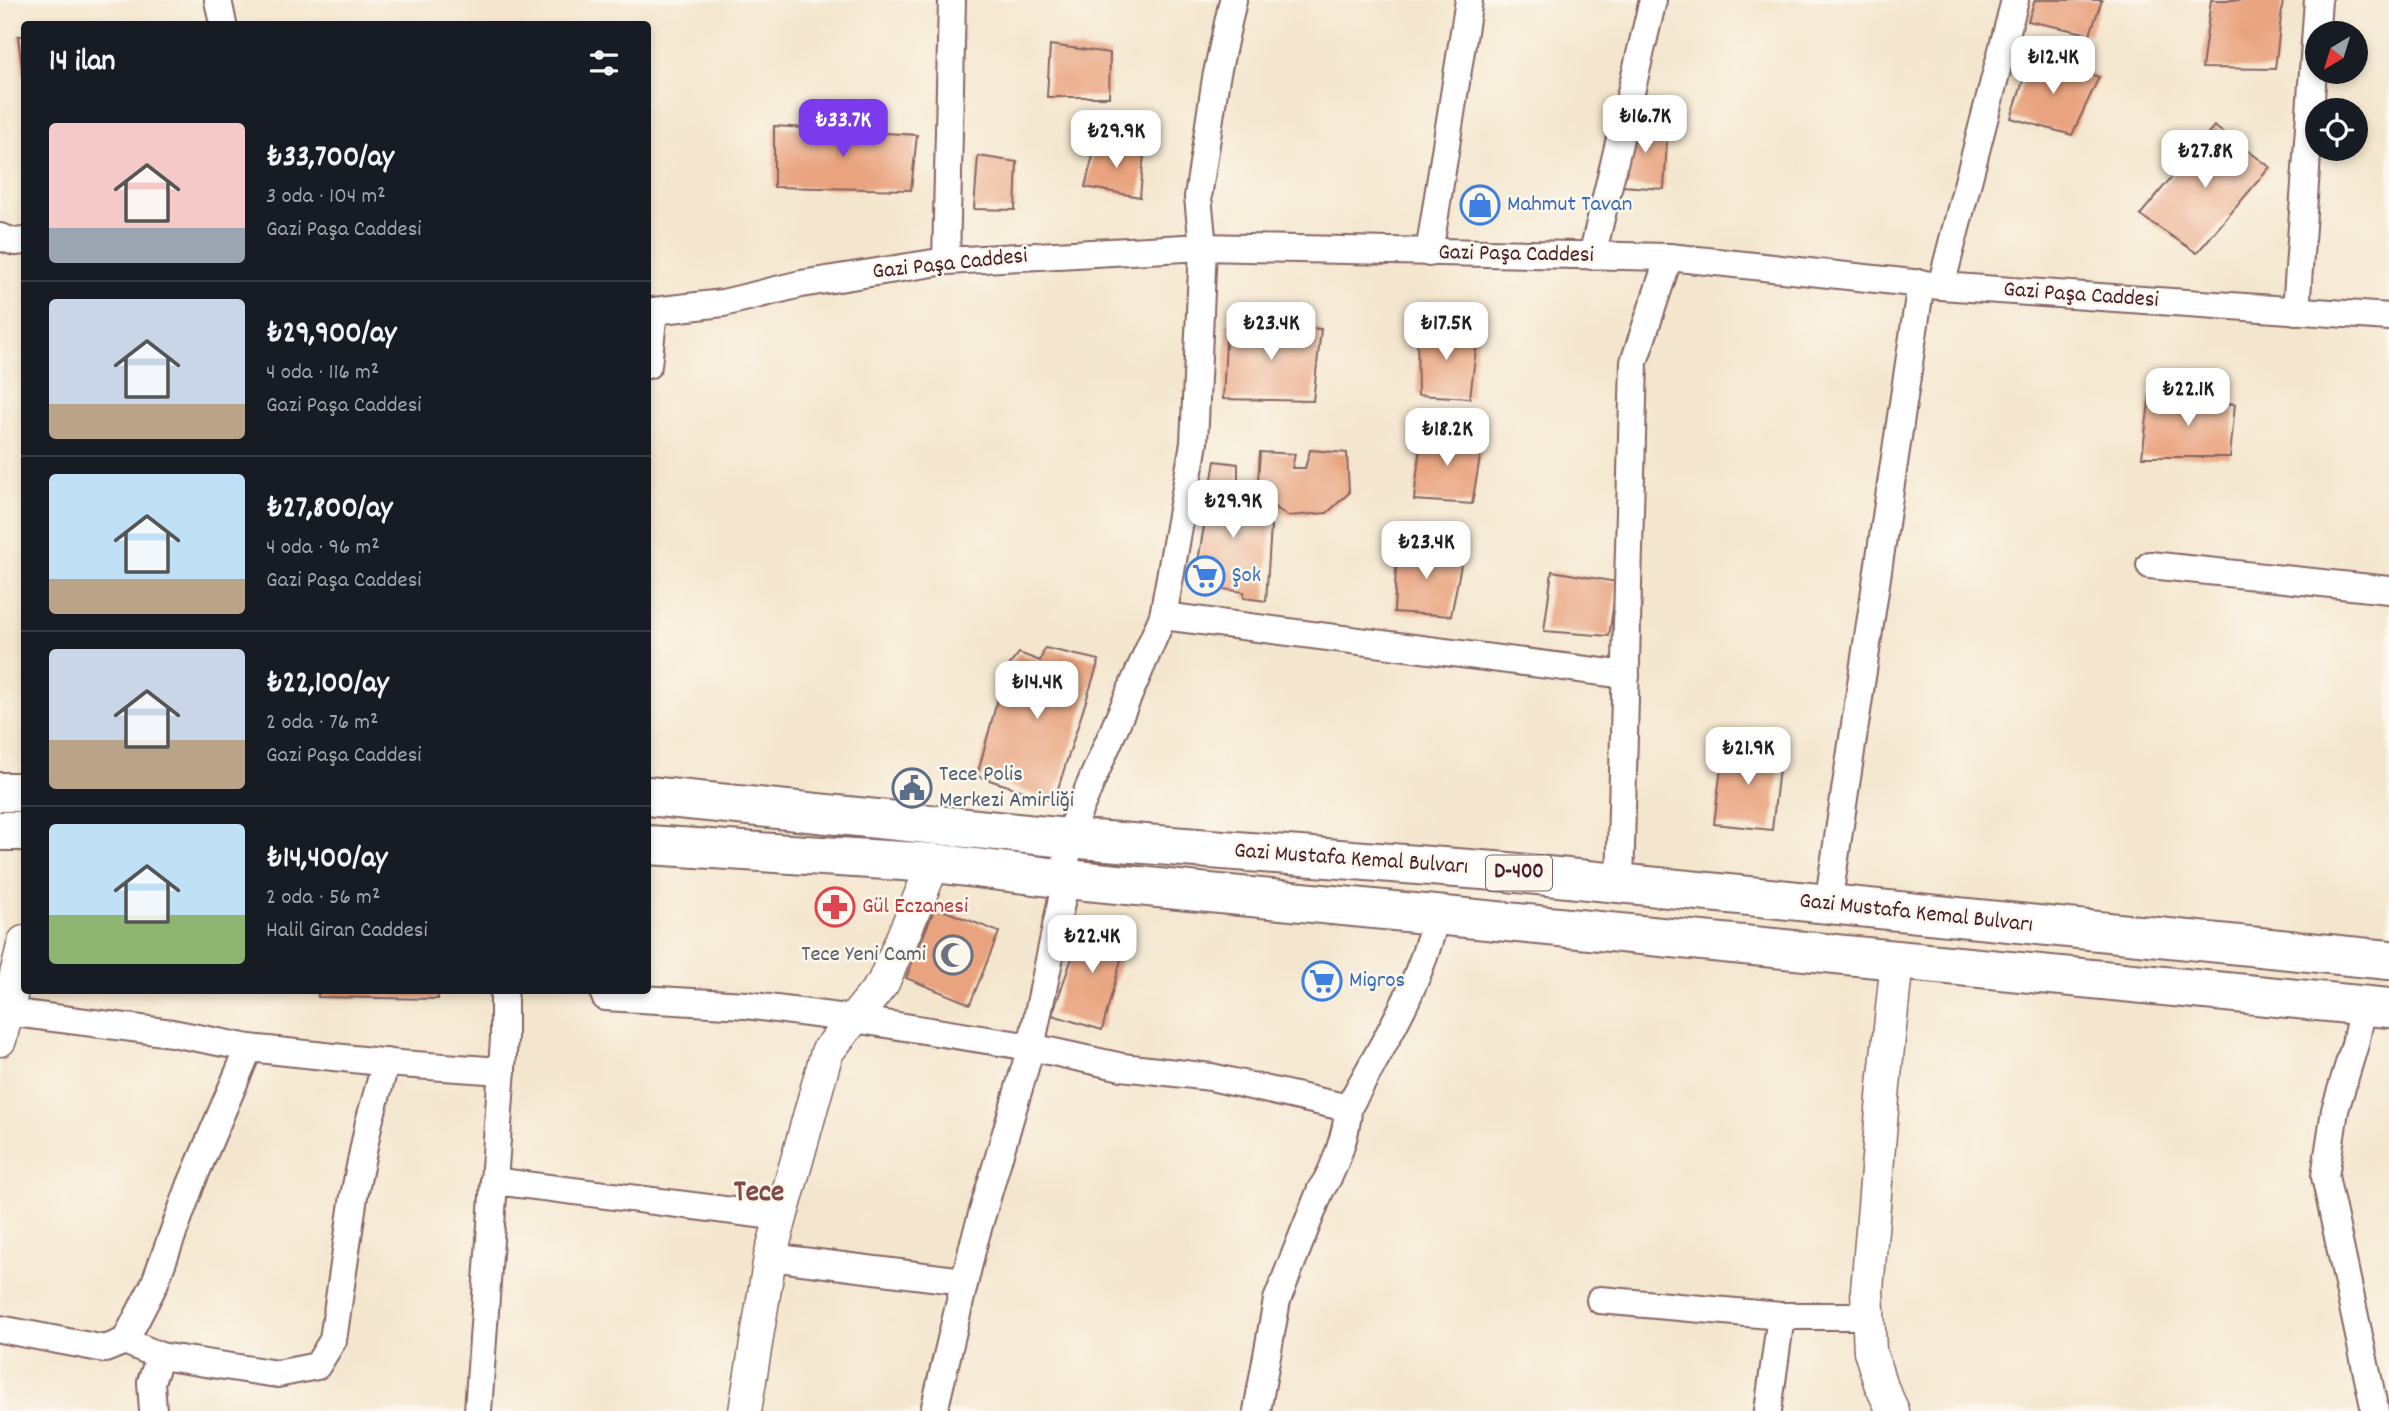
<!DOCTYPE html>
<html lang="tr">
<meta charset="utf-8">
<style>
:root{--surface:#171b24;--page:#242831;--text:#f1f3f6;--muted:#9ea1a6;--line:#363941;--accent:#7c3aed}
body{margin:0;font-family:Dekko,sans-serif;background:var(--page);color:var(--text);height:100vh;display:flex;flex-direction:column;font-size:26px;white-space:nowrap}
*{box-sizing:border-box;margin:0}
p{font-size:23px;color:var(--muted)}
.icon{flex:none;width:38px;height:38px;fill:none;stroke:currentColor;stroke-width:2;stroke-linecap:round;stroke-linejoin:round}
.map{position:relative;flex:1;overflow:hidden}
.drawer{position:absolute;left:21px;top:21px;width:630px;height:973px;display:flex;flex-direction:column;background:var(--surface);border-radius:7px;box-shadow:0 4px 10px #0003}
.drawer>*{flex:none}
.needle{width:46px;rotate:218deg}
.controls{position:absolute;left:2305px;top:21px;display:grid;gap:14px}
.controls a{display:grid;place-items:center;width:63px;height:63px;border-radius:50%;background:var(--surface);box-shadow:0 4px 10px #0003;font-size:35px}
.price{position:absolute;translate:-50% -60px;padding:0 16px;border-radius:14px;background:#fff;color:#222;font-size:23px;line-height:46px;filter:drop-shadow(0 2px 4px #0008)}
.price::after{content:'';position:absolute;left:50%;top:42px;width:21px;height:16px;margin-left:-10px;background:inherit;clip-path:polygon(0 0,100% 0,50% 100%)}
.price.current{background:var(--accent);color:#fff}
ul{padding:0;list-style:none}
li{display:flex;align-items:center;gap:21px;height:175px;padding:0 28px}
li+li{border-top:2px solid var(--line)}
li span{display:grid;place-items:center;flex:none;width:196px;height:140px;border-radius:7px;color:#555}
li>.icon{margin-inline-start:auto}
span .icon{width:84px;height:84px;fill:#fffc;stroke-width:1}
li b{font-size:30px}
h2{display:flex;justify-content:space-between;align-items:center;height:84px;padding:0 28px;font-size:30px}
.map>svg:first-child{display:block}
</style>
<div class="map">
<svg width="2389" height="1411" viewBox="0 0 2389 1411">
<rect width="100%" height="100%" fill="#fbf7ec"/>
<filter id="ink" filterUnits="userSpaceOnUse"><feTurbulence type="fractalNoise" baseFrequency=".0143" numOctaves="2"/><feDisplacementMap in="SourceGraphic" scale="14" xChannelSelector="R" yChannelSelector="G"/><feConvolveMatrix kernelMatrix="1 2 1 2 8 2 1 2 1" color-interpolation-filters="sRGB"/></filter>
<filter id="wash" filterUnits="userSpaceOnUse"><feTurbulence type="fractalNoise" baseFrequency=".00686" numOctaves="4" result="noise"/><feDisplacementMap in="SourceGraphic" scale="28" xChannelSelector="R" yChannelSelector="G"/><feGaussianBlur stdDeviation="1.57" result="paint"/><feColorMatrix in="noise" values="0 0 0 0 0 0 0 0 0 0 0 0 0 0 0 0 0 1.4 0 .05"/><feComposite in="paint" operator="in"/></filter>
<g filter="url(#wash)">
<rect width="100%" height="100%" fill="#f4e6ce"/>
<g id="blocks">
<g fill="#e9a37e">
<polygon points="2035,0 2102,0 2090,34 2028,21"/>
<polygon points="2211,0 2283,0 2275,69 2202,68"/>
<polygon points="18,36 24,36 24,77 23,77"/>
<polygon points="1050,45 1110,53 1109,97 1047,97"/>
<polygon points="2031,57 2099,77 2072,135 2011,118"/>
<polygon points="1626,121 1668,124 1664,189 1622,186"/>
<polygon points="774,126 917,135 911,190 774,187"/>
<polygon points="2214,126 2270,167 2197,253 2140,215"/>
<polygon points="1097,140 1144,154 1140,197 1085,187"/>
<polygon points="978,156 1017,162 1015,210 974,209"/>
<polygon points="1227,322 1321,329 1313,401 1223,399"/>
<polygon points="1417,326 1478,333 1470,398 1418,395"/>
<polygon points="2150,394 2235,404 2230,457 2142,457"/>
<polygon points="1422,429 1483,440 1472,504 1414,500"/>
<polygon points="1310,450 1347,453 1349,493 1327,513 1288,516 1257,496 1260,452 1295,454 1292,468 1305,468"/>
<polygon points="1215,461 1238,464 1238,500 1250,501 1251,523 1271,526 1266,601 1244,598 1244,592 1194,585"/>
<polygon points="1397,545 1463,555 1451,616 1394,612"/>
<polygon points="1552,571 1617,582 1609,636 1544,631"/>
<polygon points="1045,648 1099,660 1054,801 977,776 1005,671 1019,653 1040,661"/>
<polygon points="1724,743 1781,750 1772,830 1714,824"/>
<polygon points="935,907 999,932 970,1004 906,978"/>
<polygon points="1085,921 1129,930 1102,1030 1052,1015"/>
<polygon points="318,990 438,990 438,999 318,997"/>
</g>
</g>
</g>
<g filter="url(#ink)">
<use href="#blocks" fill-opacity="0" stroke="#866564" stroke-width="2"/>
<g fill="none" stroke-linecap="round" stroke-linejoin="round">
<g stroke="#866564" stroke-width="30">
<g id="minor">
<polyline points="218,0 223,24"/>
<polyline points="0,237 15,242 24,241"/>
<polyline points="1429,253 1469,0"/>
<polyline points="1592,256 1653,0"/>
<polyline points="946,261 952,0"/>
<polyline points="1941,286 2015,0"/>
<polyline points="2296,311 2318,0"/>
<polyline points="648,316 654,311 723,303 801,284 946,261 1203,247 1669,257 1941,286 2389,317"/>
<polyline points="648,365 654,311"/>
<polyline points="2150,565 2389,590"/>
<polyline points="1163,616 1626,675"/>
<polyline points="1620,884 1634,362 1669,257"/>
<polyline points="1828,905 1921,283"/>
<polyline points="603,990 605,997 746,1005 854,1019 1031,1047 1122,1067 1211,1077 1348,1108"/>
<polyline points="2363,1006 2355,1044 2335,1110 2325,1176 2375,1411"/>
<polyline points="7,1012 172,1033 249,1048"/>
<polyline points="494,1181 781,1217"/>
<polyline points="770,1257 964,1281"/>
<polyline points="1600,1300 1781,1316"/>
<polyline points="0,1329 105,1349 125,1341 154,1285 191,1184 249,1048 400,1064 502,1071"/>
<polyline points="125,1341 160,1356 277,1374 317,1366 333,1340 354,1196 369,1122 386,1062"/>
<polyline points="153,1411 151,1382 160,1356"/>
<polyline points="478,1411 504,1039 504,990"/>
<polyline points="934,1411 974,1242 1031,1047 1066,879 1067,838 1163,616 1194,443 1203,247 1198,197 1216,78 1233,0"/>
<path d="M1257,1411L1277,1300L1321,1189C1334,1172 1348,1130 1348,1108C1383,1044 1420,987 1436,915"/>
<polyline points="1768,1411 1781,1316 1869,1316"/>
</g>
</g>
<g stroke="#866564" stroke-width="35">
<g id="tertiary">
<polyline points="0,1040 24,942"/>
<polyline points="745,1411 770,1257 827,1052 883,983 934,863"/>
<polyline points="1893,1411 1880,1383 1870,1351 1867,1290 1884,1086 1897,960"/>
</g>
</g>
<g stroke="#866564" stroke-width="42">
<g id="trunk">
<polyline points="0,792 24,792"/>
<polyline points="648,796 1067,838 1508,872 2389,960"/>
<polyline points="0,831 24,831"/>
<polyline points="648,845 934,863 1066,879 2389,1008"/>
</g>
</g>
<use href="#minor" stroke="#fff" stroke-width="26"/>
<use href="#tertiary" stroke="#fff" stroke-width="32"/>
<use href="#trunk" stroke="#fff" stroke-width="38"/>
</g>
</g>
<defs>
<g id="shop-ring" transform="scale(2.0125)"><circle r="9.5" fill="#fbf7ec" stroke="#3f7fe0" stroke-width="1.5"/><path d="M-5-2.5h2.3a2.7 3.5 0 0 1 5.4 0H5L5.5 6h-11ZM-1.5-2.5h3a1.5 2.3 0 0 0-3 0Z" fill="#3f7fe0"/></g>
<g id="supermarket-ring" transform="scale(2.0125)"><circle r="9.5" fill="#fbf7ec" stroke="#3f7fe0" stroke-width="1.5"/><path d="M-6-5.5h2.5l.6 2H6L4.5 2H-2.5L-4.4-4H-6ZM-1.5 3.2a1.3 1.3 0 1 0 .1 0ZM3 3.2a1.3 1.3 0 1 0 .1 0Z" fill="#3f7fe0"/></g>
<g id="civic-ring" transform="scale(2.0125)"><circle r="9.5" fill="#fbf7ec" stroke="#5c6f8a" stroke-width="1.5"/><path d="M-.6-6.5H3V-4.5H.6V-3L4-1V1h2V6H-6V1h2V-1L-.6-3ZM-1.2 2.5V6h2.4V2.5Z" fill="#5c6f8a"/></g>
<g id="pharmacy-ring" transform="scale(2.0125)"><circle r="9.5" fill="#fbf7ec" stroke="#e0444e" stroke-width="1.5"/><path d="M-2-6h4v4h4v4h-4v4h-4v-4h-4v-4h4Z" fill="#e0444e"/></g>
<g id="mosque-ring" transform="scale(2.0125)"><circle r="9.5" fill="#fbf7ec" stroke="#6b7280" stroke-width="1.5"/><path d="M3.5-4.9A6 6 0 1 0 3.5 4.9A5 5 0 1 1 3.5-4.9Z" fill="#6b7280"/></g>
</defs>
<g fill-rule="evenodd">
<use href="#shop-ring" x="1480" y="205"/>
<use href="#supermarket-ring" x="1205" y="576"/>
<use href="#civic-ring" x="912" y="788"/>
<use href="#pharmacy-ring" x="835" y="907"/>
<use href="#mosque-ring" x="953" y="955"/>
<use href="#supermarket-ring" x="1322" y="981"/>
</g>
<g text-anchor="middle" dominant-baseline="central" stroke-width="5" stroke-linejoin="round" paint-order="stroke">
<rect fill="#fbf7ec" stroke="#7f6065" stroke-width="2" x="1486" y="855.5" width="66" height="35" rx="5"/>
<g font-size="21" font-weight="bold" fill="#4a1f2b">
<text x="1519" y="873">D-400</text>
</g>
<g font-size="23" fill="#366cbe" stroke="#fbf7ec" text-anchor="start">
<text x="1507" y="205">Mahmut Tavan</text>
<text x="1232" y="576">Şok</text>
<text x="1349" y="981">Migros</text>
</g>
<g font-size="23" fill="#4a1f2b" stroke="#fbf7ec">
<text transform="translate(1516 255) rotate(1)">Gazi Paşa Caddesi</text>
<text transform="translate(950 265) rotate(-6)">Gazi Paşa Caddesi</text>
<text transform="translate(2081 296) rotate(4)">Gazi Paşa Caddesi</text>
<text transform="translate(1351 860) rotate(4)">Gazi Mustafa Kemal Bulvarı</text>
<text transform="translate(1916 914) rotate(6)">Gazi Mustafa Kemal Bulvarı</text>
</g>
<g font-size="23" fill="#4e5e75" stroke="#fbf7ec" text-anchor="start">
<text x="939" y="775">Tece Polis<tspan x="939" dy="26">Merkezi Amirliği</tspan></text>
</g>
<g font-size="23" fill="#be3a42" stroke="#fbf7ec" text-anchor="start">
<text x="862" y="907">Gül Eczanesi</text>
</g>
<g font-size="23" fill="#5b616d" stroke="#fbf7ec" text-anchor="end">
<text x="926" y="955">Tece Yeni Cami</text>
</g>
<g font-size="30" font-weight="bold" fill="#824d48" stroke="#fbf7ec">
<text x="759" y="1194">Tece</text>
</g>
</g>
</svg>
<div class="controls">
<a><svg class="needle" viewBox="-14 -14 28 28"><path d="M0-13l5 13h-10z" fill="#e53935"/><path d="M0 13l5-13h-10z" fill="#9ea1a6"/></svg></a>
<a><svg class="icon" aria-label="locate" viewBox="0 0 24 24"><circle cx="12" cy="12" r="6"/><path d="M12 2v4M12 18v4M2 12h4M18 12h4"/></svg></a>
</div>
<b class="price" style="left:2053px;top:96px">₺12.4K</b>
<b class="price" style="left:1645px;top:155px">₺16.7K</b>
<b class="price current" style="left:843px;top:159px">₺33.7K</b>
<b class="price" style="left:1116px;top:170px">₺29.9K</b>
<b class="price" style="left:2205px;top:190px">₺27.8K</b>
<b class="price" style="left:1271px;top:362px">₺23.4K</b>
<b class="price" style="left:1446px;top:362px">₺17.5K</b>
<b class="price" style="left:2188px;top:428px">₺22.1K</b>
<b class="price" style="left:1447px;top:468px">₺18.2K</b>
<b class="price" style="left:1233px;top:540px">₺29.9K</b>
<b class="price" style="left:1426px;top:581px">₺23.4K</b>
<b class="price" style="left:1037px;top:721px">₺14.4K</b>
<b class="price" style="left:1748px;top:787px">₺21.9K</b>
<b class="price" style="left:1092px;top:975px">₺22.4K</b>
<section class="drawer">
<h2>14 ilan<svg class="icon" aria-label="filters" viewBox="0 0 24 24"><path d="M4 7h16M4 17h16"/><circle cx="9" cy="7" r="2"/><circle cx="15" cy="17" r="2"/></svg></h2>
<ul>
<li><span style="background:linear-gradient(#f6c9c9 75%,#9aa5b1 0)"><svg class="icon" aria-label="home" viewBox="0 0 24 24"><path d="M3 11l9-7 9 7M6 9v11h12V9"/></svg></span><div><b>₺33,700/ay</b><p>3 oda · 104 m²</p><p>Gazi Paşa Caddesi</p></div></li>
<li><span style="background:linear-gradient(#c9d6e8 75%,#b9a48a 0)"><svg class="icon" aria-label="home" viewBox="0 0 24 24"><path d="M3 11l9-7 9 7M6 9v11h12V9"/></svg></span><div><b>₺29,900/ay</b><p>4 oda · 116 m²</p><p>Gazi Paşa Caddesi</p></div></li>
<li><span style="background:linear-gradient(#bfe0f5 75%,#b9a48a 0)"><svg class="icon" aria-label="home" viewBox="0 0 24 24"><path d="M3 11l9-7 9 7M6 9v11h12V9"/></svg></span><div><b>₺27,800/ay</b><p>4 oda · 96 m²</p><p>Gazi Paşa Caddesi</p></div></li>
<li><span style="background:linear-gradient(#c9d6e8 65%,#b9a48a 0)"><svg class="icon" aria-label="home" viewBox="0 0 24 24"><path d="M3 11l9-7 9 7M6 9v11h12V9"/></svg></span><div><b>₺22,100/ay</b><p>2 oda · 76 m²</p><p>Gazi Paşa Caddesi</p></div></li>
<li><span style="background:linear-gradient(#bfe0f5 65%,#8fb573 0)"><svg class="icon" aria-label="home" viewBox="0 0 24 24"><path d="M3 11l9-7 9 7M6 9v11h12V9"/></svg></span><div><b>₺14,400/ay</b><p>2 oda · 56 m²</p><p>Halil Giran Caddesi</p></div></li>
</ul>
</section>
</div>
